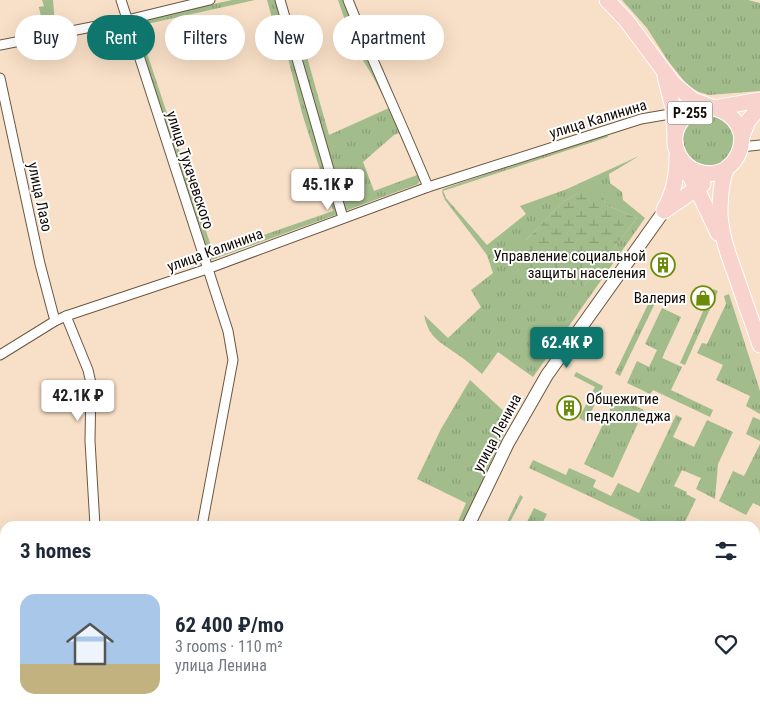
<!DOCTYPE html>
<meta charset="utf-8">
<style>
:root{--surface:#fff;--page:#f6f6f7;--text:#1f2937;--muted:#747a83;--accent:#0f766e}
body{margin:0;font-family:"Roboto Condensed",sans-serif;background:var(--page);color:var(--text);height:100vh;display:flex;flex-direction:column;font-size:19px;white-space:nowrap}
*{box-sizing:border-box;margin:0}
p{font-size:16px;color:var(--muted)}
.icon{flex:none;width:28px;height:28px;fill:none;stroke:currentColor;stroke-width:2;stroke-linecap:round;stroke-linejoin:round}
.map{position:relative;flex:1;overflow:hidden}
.panel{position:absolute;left:0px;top:521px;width:760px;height:196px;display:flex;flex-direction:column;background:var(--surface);border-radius:15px 15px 0 0;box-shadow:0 5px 20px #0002}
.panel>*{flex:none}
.guide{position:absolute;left:15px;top:15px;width:500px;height:45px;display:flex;gap:10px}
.price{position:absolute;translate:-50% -42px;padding:0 11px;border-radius:5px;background:#fff;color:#222;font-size:16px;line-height:32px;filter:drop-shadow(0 1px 2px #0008)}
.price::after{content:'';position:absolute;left:50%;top:30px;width:15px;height:11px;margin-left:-8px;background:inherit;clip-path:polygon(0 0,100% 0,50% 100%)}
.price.active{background:var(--accent);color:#fff}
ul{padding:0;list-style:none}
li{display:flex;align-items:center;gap:15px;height:125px;padding:0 20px}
li span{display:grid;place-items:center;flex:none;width:140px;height:100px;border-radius:15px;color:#555}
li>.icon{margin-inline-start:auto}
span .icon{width:60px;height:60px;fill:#fffc;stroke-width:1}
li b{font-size:21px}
h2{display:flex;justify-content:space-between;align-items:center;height:60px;padding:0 20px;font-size:21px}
.chip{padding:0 18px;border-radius:22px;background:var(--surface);box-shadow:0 5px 20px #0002;font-size:18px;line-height:45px}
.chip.active{background:var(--accent);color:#fff}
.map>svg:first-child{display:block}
</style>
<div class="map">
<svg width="760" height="717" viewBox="0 0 760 717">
<defs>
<pattern id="grass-tufts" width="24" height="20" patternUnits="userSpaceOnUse" patternTransform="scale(1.25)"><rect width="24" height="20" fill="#a2bc8c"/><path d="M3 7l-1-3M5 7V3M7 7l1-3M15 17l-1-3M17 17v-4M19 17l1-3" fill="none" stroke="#8aa077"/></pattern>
<pattern id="wetland-marsh" width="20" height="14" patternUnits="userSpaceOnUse" patternTransform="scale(1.25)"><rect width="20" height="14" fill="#a2bc8c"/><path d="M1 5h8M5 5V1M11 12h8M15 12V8" fill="none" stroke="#8aa077"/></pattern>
</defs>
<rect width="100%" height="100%" fill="#f8dfc7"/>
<g fill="url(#grass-tufts)" fill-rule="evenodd">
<polygon points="42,0 53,0 55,25 43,27 39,7 44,6"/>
<polygon points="232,0 255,0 138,26 213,252 227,248 226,244 238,240 240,243 333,211 302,113 279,23 274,25 267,0 275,0 338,214 211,260 131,22"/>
<path d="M338,0H343L366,58L373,69L421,177L418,184L345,211L293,26L298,25L329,135L389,108L372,75L361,57L358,58ZM399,133L417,175L374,191L363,162L394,135Z"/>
<polygon points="622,0 748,0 760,3 760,91 709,95 699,92 688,86 668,61 647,28"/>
<polygon points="706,113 727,120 735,133 733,155 716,168 694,165 682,148 682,133 691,119"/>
<path d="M606,133L608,137L443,191L446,198L487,245L526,214L520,206L567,189L639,156L609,174L610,183L622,192L623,200L645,218L533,377L498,352L482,374C474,367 466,360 457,354C439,341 429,338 424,315L448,338L481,307L471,290L493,273L487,255L445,200L442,192L443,189ZM578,193L602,194L606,205L637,218L583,287L553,267L526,240L563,202Z"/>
<polygon points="713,289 718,291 685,365 680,363"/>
<polygon points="729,294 760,391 760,414 746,406 750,396 716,380 723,365 697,353 702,343 707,344 726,304 724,296"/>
<polygon points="652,296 657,299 620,376 615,373"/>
<polygon points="662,308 681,317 662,358 682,367 671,390 713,410 710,417 653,390 650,394 627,383 637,361 649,367 657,350 645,344"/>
<polygon points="576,372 603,386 598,400 590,396 595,387 574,376"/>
<polygon points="470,380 511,418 462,526 456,526 466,503 417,479 441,429"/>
<polygon points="616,397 644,410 613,478 584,464"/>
<polygon points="589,399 596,402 586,422 579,418"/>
<polygon points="676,415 682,418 673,437 694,447 707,420 733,432 718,464 715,499 696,489 701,478 682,470 674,486 687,492 686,494 696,499 683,526 638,526 640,520 529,468 533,460 566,475 569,468 596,480 593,487 611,496 618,483 639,493"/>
<polygon points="753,417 760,420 760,441 746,434"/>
<polygon points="760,444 760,506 753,503 746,515 719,501 733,471 744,476"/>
<polygon points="520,495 523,497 508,526 505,526"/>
<polygon points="534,508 547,514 541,526 525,526"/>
<polygon points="760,687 760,707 751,717 741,717 743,713 755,712 755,694"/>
<polygon points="444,713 444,712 486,713 484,717 442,717"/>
<polygon points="492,713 561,713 568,717 490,717"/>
<polygon points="646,713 683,712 683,713 681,717 654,717"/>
</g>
<path fill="url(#wetland-marsh)" d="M593,191L602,193L606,205L637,218L583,287L553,267C542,271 530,279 519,269V266L526,240L563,202L578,193Z"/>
<polygon fill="#a2bc8c" points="561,713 617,713 614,717 568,717"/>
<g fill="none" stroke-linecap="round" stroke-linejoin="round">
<g stroke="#6b5741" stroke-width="11">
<g id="minor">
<polyline points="121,0 228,331 233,360 202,526"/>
<polyline points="280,0 343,218"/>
<path d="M348,0C373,63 402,124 428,187"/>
<polyline points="0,45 127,20 210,0"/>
<polyline points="0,78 40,264 55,321"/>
<polyline points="741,147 760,145"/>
<polyline points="66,316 88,370 91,383 90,441 95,526"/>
<polyline points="0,355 55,321 66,316 207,269 428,187 641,119 676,113"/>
<polyline points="155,717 156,712"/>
</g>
</g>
<g stroke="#6b5741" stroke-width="14">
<g id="secondary">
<polyline points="468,526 508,443 547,375 664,211"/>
<polyline points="374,717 376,712"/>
</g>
</g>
<g stroke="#fff" stroke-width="17">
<g id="trunk">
<polyline points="607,0 626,20 673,83 693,100 714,108 760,100"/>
<polyline points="665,76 673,108 675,134"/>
<polyline points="742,136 748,121 760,107"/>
<polyline points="683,164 697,189 718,233"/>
<path d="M727,169C685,190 654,133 692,112C711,101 735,112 741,133C743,142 740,154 734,161C732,164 728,167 726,169C721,182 720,201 720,214C721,235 728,254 735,273C743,297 752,321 760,345"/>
<path d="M664,210C674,192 677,176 677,156"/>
<polyline points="664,211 703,184"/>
</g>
</g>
<use href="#minor" stroke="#fff" stroke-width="9"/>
<use href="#secondary" stroke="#fff" stroke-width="12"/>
<use href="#trunk" stroke="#f8d2cc" stroke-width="15"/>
</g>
<defs>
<g id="building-ring" transform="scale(1.25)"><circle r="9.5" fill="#fff" stroke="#6c8b08" stroke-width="1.5"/><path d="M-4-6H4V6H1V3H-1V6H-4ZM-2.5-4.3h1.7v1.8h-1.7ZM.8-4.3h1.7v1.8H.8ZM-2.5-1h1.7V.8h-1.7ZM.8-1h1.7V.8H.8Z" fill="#6c8b08"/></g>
<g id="shop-ring" transform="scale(1.25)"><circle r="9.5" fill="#fff" stroke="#6c8b08" stroke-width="1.5"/><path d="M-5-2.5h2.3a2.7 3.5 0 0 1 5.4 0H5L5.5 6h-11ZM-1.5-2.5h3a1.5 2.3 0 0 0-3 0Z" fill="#6c8b08"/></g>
</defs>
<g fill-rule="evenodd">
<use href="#building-ring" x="663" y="265"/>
<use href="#shop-ring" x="703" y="298"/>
<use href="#building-ring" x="569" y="408"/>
</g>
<g text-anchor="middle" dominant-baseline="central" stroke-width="4" stroke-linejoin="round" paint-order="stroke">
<rect fill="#fff" stroke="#58534f" stroke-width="1" x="667.5" y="101.5" width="45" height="23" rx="4"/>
<g font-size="14" font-weight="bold" fill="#110903">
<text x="690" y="113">Р-255</text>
</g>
<g font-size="15" fill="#110903" stroke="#fff">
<text transform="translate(598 119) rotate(-17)">улица Калинина</text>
<text transform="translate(190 170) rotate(72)">улица Тухачевского</text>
<text transform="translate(40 197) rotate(78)">улица Лазо</text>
<text transform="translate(215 250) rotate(-20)">улица Калинина</text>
<text transform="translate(497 433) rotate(-62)">улица Ленина</text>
</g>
<g font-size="15" fill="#110903" stroke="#fff" text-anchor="end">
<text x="646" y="256">Управление социальной<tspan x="646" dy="17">защиты населения</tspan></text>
<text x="686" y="298">Валерия</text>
<text x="586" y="399" text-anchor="start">Общежитие<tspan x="586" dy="17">педколледжа</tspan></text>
</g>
</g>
</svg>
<b class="price" style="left:328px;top:211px">45.1K ₽</b>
<b class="price active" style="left:567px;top:369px">62.4K ₽</b>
<b class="price" style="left:78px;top:422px">42.1K ₽</b>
<div class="guide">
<a class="chip">Buy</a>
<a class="chip active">Rent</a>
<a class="chip">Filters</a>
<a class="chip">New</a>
<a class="chip">Apartment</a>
</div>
<section class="panel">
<h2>3 homes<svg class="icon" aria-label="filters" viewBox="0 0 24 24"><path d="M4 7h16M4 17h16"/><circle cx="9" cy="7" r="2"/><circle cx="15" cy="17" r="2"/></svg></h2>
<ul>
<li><span style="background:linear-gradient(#a9c7e8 70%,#c2b280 0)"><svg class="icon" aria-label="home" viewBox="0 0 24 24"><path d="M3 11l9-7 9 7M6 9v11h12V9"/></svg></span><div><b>62 400 ₽/mo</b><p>3 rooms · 110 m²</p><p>улица Ленина</p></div><svg class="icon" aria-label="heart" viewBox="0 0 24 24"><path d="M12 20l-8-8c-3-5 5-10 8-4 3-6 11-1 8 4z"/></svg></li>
</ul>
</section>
</div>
